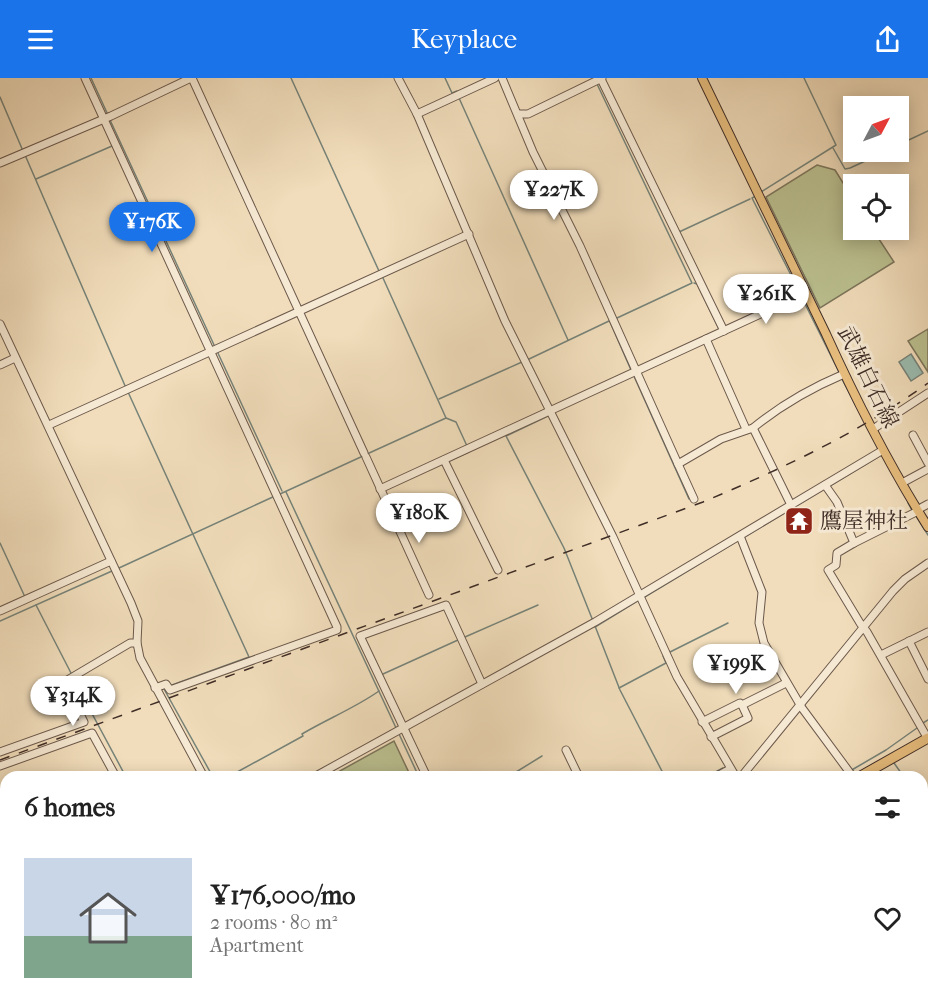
<!DOCTYPE html>
<meta charset="utf-8">
<style>
:root{--surface:#fff;--page:#f2f2f2;--text:#222;--muted:#767676;--accent:#1a73e8}
body{margin:0;font-family:"IM FELL French Canon","Noto Serif JP",serif;background:var(--page);color:var(--text);height:100vh;display:flex;flex-direction:column;font-size:22px;white-space:nowrap}
*{box-sizing:border-box;margin:0}
p{font-size:20px;color:var(--muted)}
.icon{flex:none;width:33px;height:33px;fill:none;stroke:currentColor;stroke-width:2;stroke-linecap:round;stroke-linejoin:round}
.map{position:relative;flex:1;overflow:hidden}
.sheet{position:absolute;left:0px;top:693px;width:928px;height:234px;display:flex;flex-direction:column;background:var(--surface);border-radius:18px 18px 0 0;box-shadow:0 3px 15px #0003}
.sheet>*{flex:none}
.needle{width:39px;rotate:49deg}
.controls{position:absolute;left:843px;top:18px;display:grid;gap:12px}
.controls a{display:grid;place-items:center;width:66px;height:66px;border-radius:0px;background:var(--surface);box-shadow:0 3px 15px #0003;font-size:30px}
.price{position:absolute;translate:-50% -51px;padding:0 14px;border-radius:21px;background:#fff;color:#222;font-size:20px;line-height:39px;filter:drop-shadow(0 2px 3px #0008)}
.price::after{content:'';position:absolute;left:50%;top:36px;width:18px;height:14px;margin-left:-9px;background:inherit;clip-path:polygon(0 0,100% 0,50% 100%)}
.price.active{background:var(--accent);color:#fff}
ul{padding:0;list-style:none}
li{display:flex;align-items:center;gap:18px;height:150px;padding:0 24px}
li span{display:grid;place-items:center;flex:none;width:168px;height:120px;border-radius:0px;color:#555}
li>.icon{margin-inline-start:auto}
span .icon{width:72px;height:72px;fill:#fffc;stroke-width:1}
li b{font-size:26px}
h2{display:flex;justify-content:space-between;align-items:center;height:72px;padding:0 24px;font-size:26px}
header{display:flex;justify-content:space-between;align-items:center;height:78px;padding:0 24px;background:var(--accent);color:#fff;font-size:27px;font-weight:600}
.map>svg:first-child{display:block}
</style>
<header><svg class="icon" aria-label="menu" viewBox="0 0 24 24"><path d="M4 6h16M4 12h16M4 18h16"/></svg>Keyplace<svg class="icon" aria-label="share" viewBox="0 0 24 24"><path d="M12 15V3M7 8l5-5 5 5M5 13v7h14v-7"/></svg></header>
<div class="map">
<svg width="928" height="927" viewBox="0 0 928 927">
<rect width="100%" height="100%" fill="#f1ddbb"/>
<filter id="stains"><feTurbulence type="fractalNoise" baseFrequency=".00333" numOctaves="4"/><feColorMatrix values="0 0 0 0 .2 0 0 0 0 .09 0 0 0 0 .02 0 0 0 .5 -.17"/></filter>
<radialGradient id="worn" r=".72"><stop offset=".6" stop-color="#630" stop-opacity="0"/><stop offset="1" stop-color="#630" stop-opacity=".3"/></radialGradient>
<g fill="#bbc090" stroke="#7d765c" stroke-width="1.5">
<polygon points="817,87 835,92 853,121 854,152 873,152 894,184 820,230 766,119"/>
<polygon points="928,251 928,294 908,263"/>
<polygon points="394,663 411,699 329,699"/>
</g>
<polygon fill="#9bbcb0" stroke="#768379" stroke-width="1.5" points="911,276 923,295 911,303 899,284"/>
<g fill="none" stroke-linecap="round" stroke-linejoin="round">
<g stroke="#768379" stroke-width="1.5">
<polyline points="91,0 108,37"/>
<polyline points="291,0 379,193"/>
<polyline points="445,0 452,15 457,13 457,15"/>
<polyline points="597,6 692,205 617,240"/>
<polyline points="0,19 23,73"/>
<polyline points="459,20 568,262"/>
<polyline points="110,42 215,269"/>
<polyline points="898,67 928,53"/>
<polyline points="833,70 845,91 850,90 885,74"/>
<polyline points="25,77 126,310"/>
<polyline points="36,101 112,68"/>
<polyline points="761,114 836,67 804,0"/>
<polyline points="754,119 752,120 800,215"/>
<polyline points="679,154 750,121"/>
<polyline points="694,205 697,206 720,253"/>
<polyline points="802,220 840,296"/>
<polyline points="610,244 631,292"/>
<polyline points="217,273 282,413"/>
<polyline points="527,282 609,243"/>
<polyline points="633,296 689,421"/>
<polyline points="842,301 856,328"/>
<polyline points="128,314 249,579 172,607"/>
<polyline points="439,321 522,284"/>
<polyline points="548,338 506,358 564,470 593,543"/>
<polyline points="446,340 456,344 467,368"/>
<polyline points="367,376 446,340 383,200"/>
<polyline points="447,384 469,374"/>
<polyline points="443,386 496,495"/>
<polyline points="828,409 881,377"/>
<polyline points="286,414 397,652"/>
<polyline points="280,416 363,378"/>
<polyline points="908,425 913,434"/>
<polyline points="916,438 928,457"/>
<polyline points="743,460 824,411"/>
<polyline points="0,465 25,519"/>
<polyline points="119,490 275,418"/>
<polyline points="643,520 739,462"/>
<polyline points="36,527 72,597"/>
<polyline points="0,543 112,493"/>
<polyline points="595,548 620,612 665,699"/>
<polyline points="595,549 639,522"/>
<polyline points="465,559 538,527"/>
<polyline points="670,574 728,545"/>
<polyline points="383,596 458,562"/>
<polyline points="74,602 126,699"/>
<polyline points="619,610 666,585 663,578"/>
<polyline points="164,611 213,699"/>
<polyline points="923,645 928,642"/>
<polyline points="399,656 419,699"/>
<polyline points="894,685 904,699"/>
<polyline points="850,693 886,672 917,650"/>
<path d="M228,699L303,658L302,656C327,641 355,630 379,613"/>
<polyline points="508,699 542,678"/>
<polyline points="706,699 723,690"/>
<polyline points="839,699 846,695"/>
<polyline points="922,732 928,743"/>
<polyline points="0,770 6,767"/>
<polyline points="922,915 928,912"/>
<polyline points="242,921 247,927"/>
<polyline points="507,921 509,927"/>
<polyline points="587,921 590,927"/>
<polyline points="686,921 689,927"/>
<polyline points="812,921 816,927"/>
<polyline points="52,927 65,921"/>
<polyline points="904,927 914,921"/>
</g>
<g stroke="#6c594c" stroke-width="9">
<g id="minor">
<polyline points="85,0 337,549 337,552 170,612 166,606 155,610"/>
<polyline points="192,0 364,375"/>
<polyline points="398,0 417,36 505,243 613,459 677,599 736,699"/>
<polyline points="502,0 533,74 580,168 678,386 721,361 753,350"/>
<polyline points="601,1 724,253"/>
<polyline points="417,36 495,0"/>
<polyline points="518,36 528,36 602,0"/>
<polyline points="0,85 111,38 191,0"/>
<polyline points="0,246 131,525 138,543 137,565 140,580 204,699"/>
<polyline points="706,261 746,351"/>
<polyline points="0,287 15,280"/>
<polyline points="49,347 469,156"/>
<polyline points="873,351 928,315"/>
<polyline points="913,357 928,385"/>
<polyline points="366,379 429,517"/>
<polyline points="444,382 498,492"/>
<polyline points="678,386 694,421"/>
<polyline points="902,405 928,391"/>
<polyline points="825,407 837,424 854,465 837,475 836,487 828,492 860,545 867,554 928,661"/>
<polyline points="380,411 806,215"/>
<path d="M791,427L753,350C781,327 811,310 844,296"/>
<polyline points="917,432 928,426"/>
<polyline points="740,458 762,514 759,545 764,565 802,630 853,699"/>
<polyline points="854,465 918,433"/>
<polyline points="0,533 111,483"/>
<polyline points="909,563 928,601"/>
<polyline points="881,577 928,554"/>
<polyline points="702,644 740,625 742,627"/>
<polyline points="711,659 748,640 742,627 786,605"/>
<polyline points="566,672 579,699"/>
<polyline points="0,674 84,644 64,604 130,565 137,565"/>
<polyline points="0,688 92,655 116,699"/>
<polyline points="314,699 595,544 883,372"/>
<polyline points="427,699 360,558 446,527 482,606"/>
<polyline points="715,699 730,691"/>
<polyline points="741,699 893,513 905,501 928,485"/>
<polyline points="922,814 928,811"/>
<polyline points="0,851 6,849"/>
<polyline points="922,885 928,894"/>
<polyline points="231,921 234,927"/>
<polyline points="327,921 331,927"/>
<polyline points="420,921 423,927"/>
<polyline points="512,921 514,927"/>
<polyline points="854,921 857,927"/>
<polyline points="743,927 753,921"/>
<polyline points="917,927 928,920"/>
</g>
</g>
<g stroke="#3f2d27" stroke-width="10">
<path id="major" d="M702,0L826,256C856,322 889,387 928,449"/>
</g>
<g stroke="#3f2d27" stroke-width="11">
<g id="highway">
<polyline points="859,699 928,660"/>
<polyline points="344,927 360,921"/>
</g>
</g>
<use href="#minor" stroke="#f6e9d3" stroke-width="7"/>
<use href="#major" stroke="#e8be7e" stroke-width="8"/>
<use href="#highway" stroke="#e8be7e" stroke-width="9"/>
<path stroke="#3f2d27" stroke-width="1.5" stroke-dasharray="10 10" stroke-linecap="butt" d="M0,682L703,424C781,391 859,355 928,305"/>
</g>
<defs>
<g id="temple-square" transform="scale(1.5)"><rect x="-9" y="-9" width="18" height="18" rx="4" fill="#8f2418" stroke="#f6e9d3"/><path d="M0-6L5-2H3V0L6.5 2.5H4V6H1.5V3h-3V6H-4V2.5H-6.5L-3 0V-2H-5Z" fill="#fff"/></g>
</defs>
<g fill-rule="evenodd">
<use href="#temple-square" x="799" y="443"/>
</g>
<g text-anchor="middle" dominant-baseline="central" stroke-width="6" stroke-linejoin="round" paint-order="stroke">
<g font-size="22" fill="#3f2d27" stroke="#f6e9d3">
<text transform="translate(868 299) rotate(64)">武雄白石線</text>
</g>
<g font-size="22" fill="#3f2d27" stroke="#f6e9d3" text-anchor="start">
<text x="820" y="443">鷹屋神社</text>
</g>
</g>
<rect width="100%" height="100%" filter="url(#stains)"/>
<rect width="100%" height="100%" fill="url(#worn)"/>
</svg>
<div class="controls">
<a><svg class="needle" viewBox="-14 -14 28 28"><path d="M0-13l5 13h-10z" fill="#e53935"/><path d="M0 13l5-13h-10z" fill="#767676"/></svg></a>
<a><svg class="icon" aria-label="locate" viewBox="0 0 24 24"><circle cx="12" cy="12" r="6"/><path d="M12 2v4M12 18v4M2 12h4M18 12h4"/></svg></a>
</div>
<b class="price" style="left:554px;top:143px">¥227K</b>
<b class="price active" style="left:152px;top:175px">¥176K</b>
<b class="price" style="left:766px;top:247px">¥261K</b>
<b class="price" style="left:419px;top:466px">¥180K</b>
<b class="price" style="left:736px;top:617px">¥199K</b>
<b class="price" style="left:73px;top:649px">¥314K</b>
<section class="sheet">
<h2>6 homes<svg class="icon" aria-label="filters" viewBox="0 0 24 24"><path d="M4 7h16M4 17h16"/><circle cx="9" cy="7" r="2"/><circle cx="15" cy="17" r="2"/></svg></h2>
<ul>
<li><span style="background:linear-gradient(#c9d6e8 65%,#7fa58c 0)"><svg class="icon" aria-label="home" viewBox="0 0 24 24"><path d="M3 11l9-7 9 7M6 9v11h12V9"/></svg></span><div><b>¥176,000/mo</b><p>2 rooms · 80 m²</p><p>Apartment</p></div><svg class="icon" aria-label="heart" viewBox="0 0 24 24"><path d="M12 20l-8-8c-3-5 5-10 8-4 3-6 11-1 8 4z"/></svg></li>
</ul>
</section>
</div>
